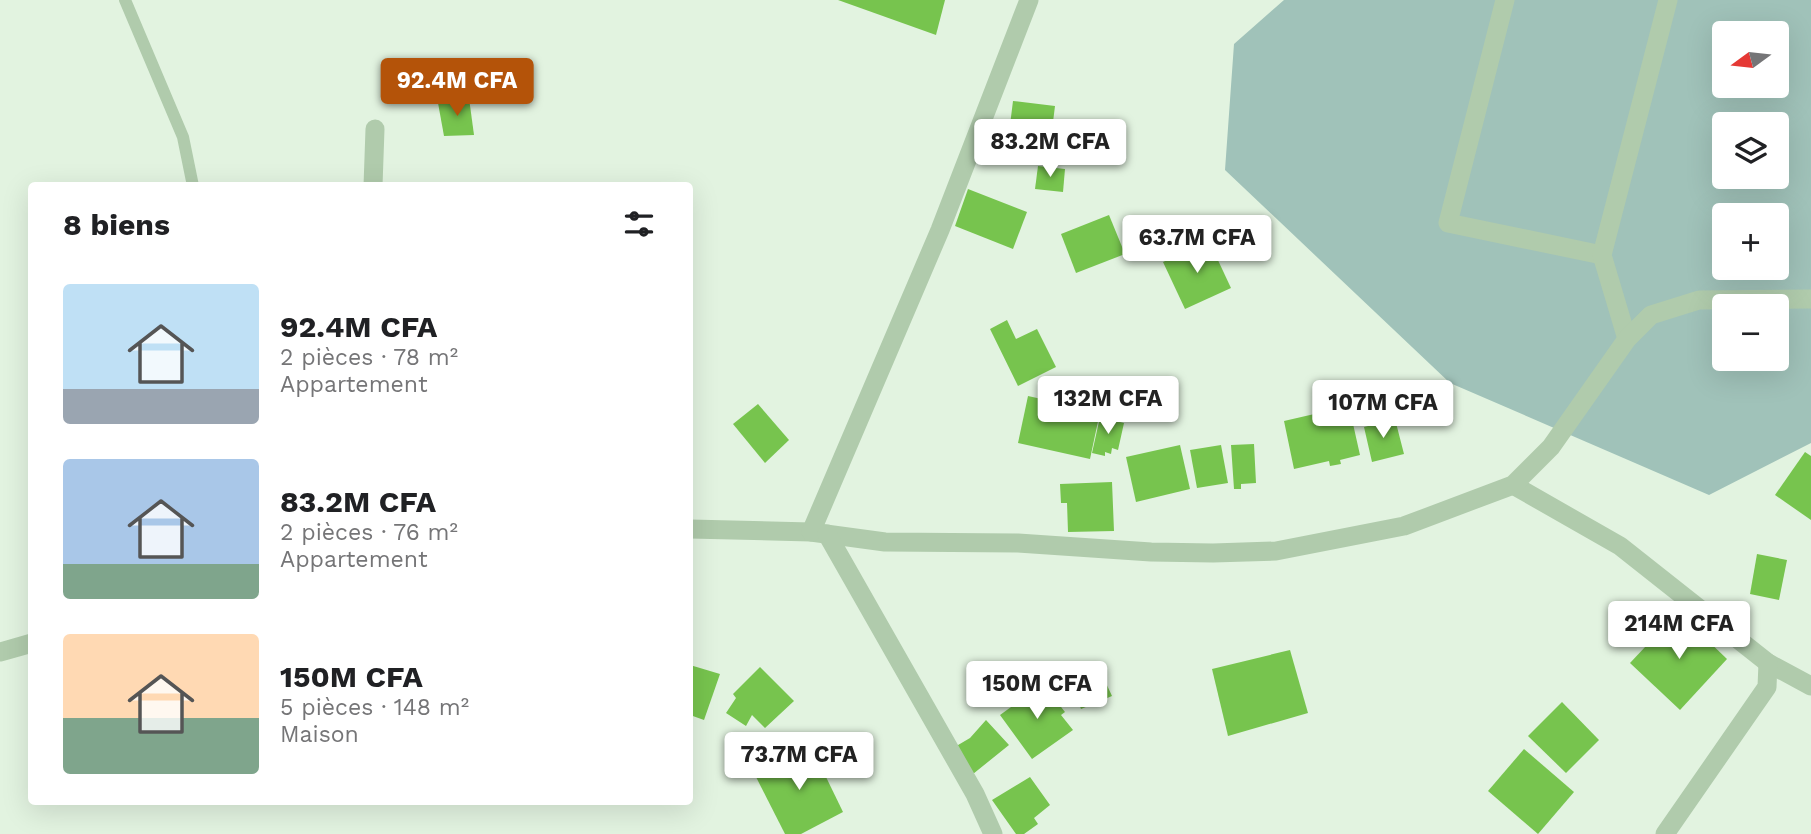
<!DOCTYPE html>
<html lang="fr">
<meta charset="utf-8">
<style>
:root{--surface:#fff;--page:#f2f2f2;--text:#202124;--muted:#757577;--accent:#b45309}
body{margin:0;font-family:"Work Sans",sans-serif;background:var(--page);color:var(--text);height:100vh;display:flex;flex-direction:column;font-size:26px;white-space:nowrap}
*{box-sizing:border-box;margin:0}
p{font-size:23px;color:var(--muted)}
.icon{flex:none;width:38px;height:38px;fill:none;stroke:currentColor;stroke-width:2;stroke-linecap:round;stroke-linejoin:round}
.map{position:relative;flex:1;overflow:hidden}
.panel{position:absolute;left:28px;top:182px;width:665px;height:623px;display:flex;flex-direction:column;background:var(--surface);border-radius:7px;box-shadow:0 7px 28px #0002}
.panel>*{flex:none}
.needle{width:46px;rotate:255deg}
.fabs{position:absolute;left:1712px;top:21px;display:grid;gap:14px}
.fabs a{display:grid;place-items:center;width:77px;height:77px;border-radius:7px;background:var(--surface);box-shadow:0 7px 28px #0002;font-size:35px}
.price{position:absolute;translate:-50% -60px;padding:0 16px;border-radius:7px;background:#fff;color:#222;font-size:23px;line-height:46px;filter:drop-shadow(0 2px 4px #0008)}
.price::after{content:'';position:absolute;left:50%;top:42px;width:21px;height:16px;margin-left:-10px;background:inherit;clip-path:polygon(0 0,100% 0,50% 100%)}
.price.on{background:var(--accent);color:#fff}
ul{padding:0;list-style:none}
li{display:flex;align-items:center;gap:21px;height:175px;padding:0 35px}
li span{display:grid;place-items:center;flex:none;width:196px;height:140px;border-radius:7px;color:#555}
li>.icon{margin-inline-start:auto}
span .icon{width:84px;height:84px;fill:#fffc;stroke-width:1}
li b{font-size:30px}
h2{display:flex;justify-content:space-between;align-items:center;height:84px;padding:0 35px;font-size:30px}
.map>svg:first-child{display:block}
</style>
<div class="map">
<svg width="1811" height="834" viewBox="0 0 1811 834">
<rect width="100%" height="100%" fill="#e2f3e0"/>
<path fill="#a0c2b9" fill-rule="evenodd" d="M1284,0H1811V443L1709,495L1450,383L1225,170L1234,44ZM1724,33H1776V86H1724ZM1724,124H1776V177H1724ZM1724,215H1776V268H1724ZM1724,306H1776V359H1724Z"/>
<g fill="#77c44e">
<polygon points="838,0 945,0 936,35"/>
<polygon points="469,98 474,135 444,136 438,103"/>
<polygon points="1013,101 1055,106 1048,163 1006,157"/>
<polygon points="1038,166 1065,169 1063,192 1035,189"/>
<polygon points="968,189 1027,212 1013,249 955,226"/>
<polygon points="1109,215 1125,254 1076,273 1061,234"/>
<polygon points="1209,241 1231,288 1185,309 1163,262"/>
<polygon points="1007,320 1016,339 1037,329 1056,367 1018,386 990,329"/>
<polygon points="1158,377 1160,405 1122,407 1121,380"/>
<polygon points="1028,396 1100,412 1090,459 1018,443"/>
<polygon points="758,404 789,440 765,463 733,424"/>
<polygon points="1349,406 1360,455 1340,460 1341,464 1330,466 1329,461 1294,469 1284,421"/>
<polygon points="1100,417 1124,423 1118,450 1112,448 1111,454 1105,452 1105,456 1092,453"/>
<polygon points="1377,419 1378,423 1395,419 1404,454 1372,462 1364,427 1368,426 1367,421"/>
<polygon points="1254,444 1256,483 1241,484 1241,489 1234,489 1231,445"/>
<polygon points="1180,445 1190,489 1136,502 1126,457"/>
<polygon points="1221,445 1228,483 1197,488 1190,450"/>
<polygon points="1805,452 1811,456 1811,520 1775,495"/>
<polygon points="1112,482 1114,531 1068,532 1067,503 1061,503 1060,484"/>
<polygon points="1757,554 1787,560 1779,600 1750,594"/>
<polygon points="1678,612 1727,659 1680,710 1630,663"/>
<polygon points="1290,650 1308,713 1228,736 1212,669"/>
<polygon points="690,665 720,674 704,720 690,715"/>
<polygon points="1098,666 1112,696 1081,709 1069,678"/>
<polygon points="760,667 794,701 765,728 752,715 746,726 726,713 736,698 733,694"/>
<polygon points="1043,684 1065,712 1061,715 1073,730 1032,759 1000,715"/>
<polygon points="1562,702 1599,740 1566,773 1528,736"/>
<polygon points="986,720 1009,745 973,774 953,748 970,738"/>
<polygon points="810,744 843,812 801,834 785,834 754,773"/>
<polygon points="1524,749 1574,792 1538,834 1488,791"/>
<polygon points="1030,777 1050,805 1034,818 1038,824 1024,834 1016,834 992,800"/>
</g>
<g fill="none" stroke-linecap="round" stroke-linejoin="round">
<polyline stroke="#b0cbac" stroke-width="12" points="125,0 183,137 193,186"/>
<g stroke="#b0cbac" stroke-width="19">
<polyline points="1505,0 1448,223 1602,255"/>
<polyline points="373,186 375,129"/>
<polyline points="1627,339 1602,255 1668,0"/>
<polyline points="1513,485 1620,546 1768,663 1811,686"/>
<polyline points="690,529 811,532 885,542 1018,543 1151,552 1213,553 1276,551 1404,526 1513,485 1551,447 1627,339 1651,315 1699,300 1811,299"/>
<polyline points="811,532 940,230 1029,0"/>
<polyline points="827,534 975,794 993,834"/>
<polyline points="0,652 32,643"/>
<polyline points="1665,834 1767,687 1768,663"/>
</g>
</g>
</svg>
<div class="fabs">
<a><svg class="needle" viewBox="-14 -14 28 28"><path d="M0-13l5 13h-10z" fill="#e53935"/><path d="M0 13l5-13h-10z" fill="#757577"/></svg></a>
<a><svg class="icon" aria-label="layers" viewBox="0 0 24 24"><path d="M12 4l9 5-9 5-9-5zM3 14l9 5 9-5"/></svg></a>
<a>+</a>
<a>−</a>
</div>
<b class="price on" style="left:457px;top:118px">92.4M CFA</b>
<b class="price" style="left:1050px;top:179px">83.2M CFA</b>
<b class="price" style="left:1197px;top:275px">63.7M CFA</b>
<b class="price" style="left:1108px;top:436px">132M CFA</b>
<b class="price" style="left:1383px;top:440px">107M CFA</b>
<b class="price" style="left:1679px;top:661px">214M CFA</b>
<b class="price" style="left:1037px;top:721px">150M CFA</b>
<b class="price" style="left:799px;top:792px">73.7M CFA</b>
<section class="panel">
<h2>8 biens<svg class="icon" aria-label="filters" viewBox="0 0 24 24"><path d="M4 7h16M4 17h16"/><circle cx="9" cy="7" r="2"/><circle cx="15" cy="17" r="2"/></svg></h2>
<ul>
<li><span style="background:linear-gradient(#bfe0f5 75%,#9aa5b1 0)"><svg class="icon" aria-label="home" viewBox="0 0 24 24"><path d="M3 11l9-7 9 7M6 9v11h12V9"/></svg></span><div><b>92.4M CFA</b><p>2 pièces · 78 m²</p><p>Appartement</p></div></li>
<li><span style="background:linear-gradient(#a9c7e8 75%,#7fa58c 0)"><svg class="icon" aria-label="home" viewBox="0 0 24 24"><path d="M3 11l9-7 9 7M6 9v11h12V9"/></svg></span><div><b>83.2M CFA</b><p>2 pièces · 76 m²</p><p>Appartement</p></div></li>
<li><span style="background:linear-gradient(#ffd9b3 60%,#7fa58c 0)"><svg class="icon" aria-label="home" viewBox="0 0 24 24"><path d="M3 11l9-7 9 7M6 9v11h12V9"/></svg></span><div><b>150M CFA</b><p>5 pièces · 148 m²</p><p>Maison</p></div></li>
</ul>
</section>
</div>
